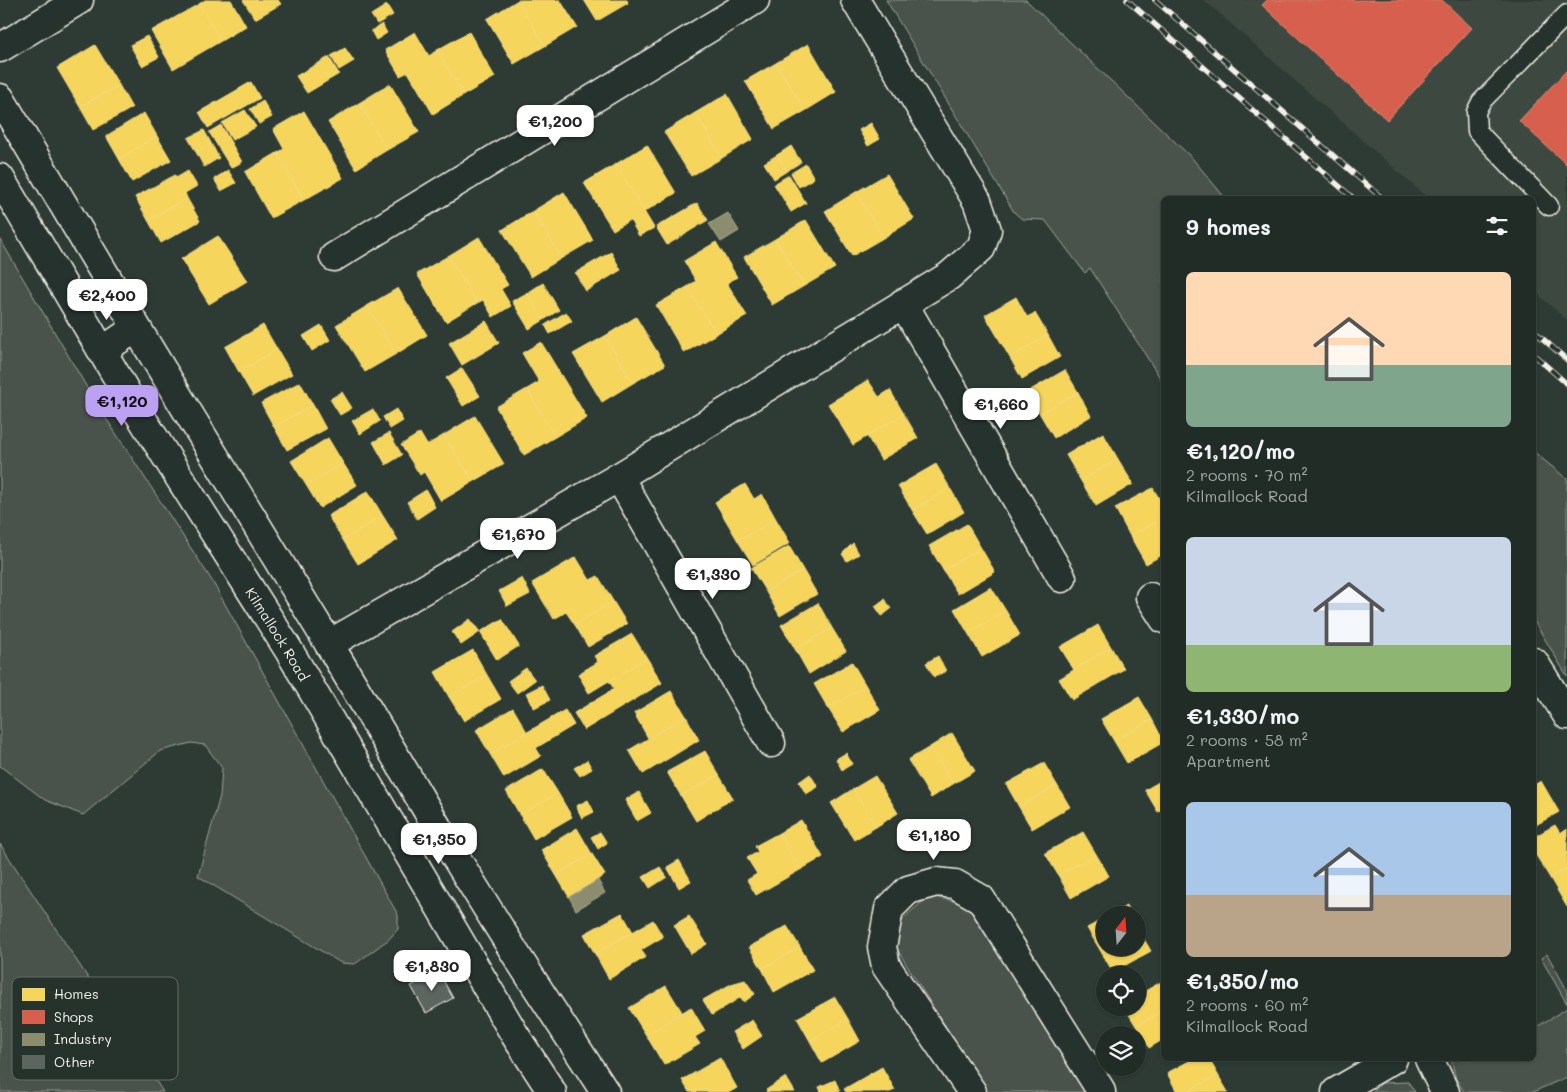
<!DOCTYPE html>
<meta charset="utf-8">
<style>
:root{--surface:#222c27;--page:#2e3833;--text:#f1f3f6;--muted:#a2a7a7;--line:#3f4844;--accent:#bca0f2}
body{margin:0;font-family:Mali,sans-serif;background:var(--page);color:var(--text);height:100vh;display:flex;flex-direction:column;font-size:19px;white-space:nowrap}
*{box-sizing:border-box;margin:0}
p{font-size:16px;color:var(--muted)}
.icon{flex:none;width:28px;height:28px;fill:none;stroke:currentColor;stroke-width:2;stroke-linecap:round;stroke-linejoin:round}
.map{position:relative;flex:1;overflow:hidden}
.side{position:absolute;left:1161px;top:196px;width:375px;height:865px;display:flex;flex-direction:column;background:var(--surface);border-radius:8px;box-shadow:0 1px 4px #0004,0 0 0 1px var(--line)}
.side>*{flex:none}
.needle{width:32px;rotate:17deg}
.controls{position:absolute;left:1096px;top:906px;display:grid;gap:10px}
.controls a{display:grid;place-items:center;width:50px;height:50px;border-radius:50%;background:var(--surface);box-shadow:0 1px 4px #0004,0 0 0 1px var(--line);font-size:25px}
.price{position:absolute;translate:-50% -42px;padding:0 11px;border-radius:10px;background:#fff;color:#222;font-size:16px;line-height:32px;filter:drop-shadow(0 1px 2px #0008)}
.price::after{content:'';position:absolute;left:50%;top:30px;width:15px;height:11px;margin-left:-8px;background:inherit;clip-path:polygon(0 0,100% 0,50% 100%)}
.price.current{background:var(--accent);color:#111}
ul{padding:0;list-style:none}
li{display:grid;align-content:center;gap:10px;height:265px;padding:0 25px}
li span{display:grid;place-items:center;height:155px;border-radius:8px;color:#555}
li>.icon{margin-inline-start:auto}
span .icon{width:90px;height:90px;fill:#fffc;stroke-width:1}
li b{font-size:21px}
h2{display:flex;justify-content:space-between;align-items:center;height:60px;padding:0 25px;font-size:21px}
.map>svg:first-child{display:block}
</style>
<div class="map">
<svg width="1567" height="1092" viewBox="0 0 1567 1092">
<rect width="100%" height="100%" fill="#2e3b34"/>
<filter id="ink" filterUnits="userSpaceOnUse"><feTurbulence type="fractalNoise" baseFrequency=".02" numOctaves="2"/><feDisplacementMap in="SourceGraphic" scale="10" xChannelSelector="R" yChannelSelector="G"/><feConvolveMatrix kernelMatrix="1 2 1 2 8 2 1 2 1" color-interpolation-filters="sRGB"/></filter>
<g filter="url(#ink)">
<polygon fill="#3c4841" points="1204,0 1567,0 1567,320 1534,291 1534,199 1429,199"/>
<g fill="#48524c" stroke="#9ea29a">
<polygon points="886,0 1026,0 1192,158 1226,199 1164,199 1164,384 1090,268 1085,273 1045,220 1022,219 1014,212"/>
<polygon points="0,239 96,403 211,579 398,915 398,929 389,939 355,964 341,963 198,876 220,796 222,768 205,745 191,743 160,751 83,815 45,800 0,766"/>
<polygon points="1534,452 1567,479 1567,676 1534,621"/>
<polygon points="0,844 163,1092 0,1092"/>
<path d="M931,896L966,904L1086,1092H987L906,964C903,958 896,949 895,942C894,921 916,907 931,896Z"/>
<polygon points="1547,954 1567,990 1567,1004 1541,958"/>
<polygon points="1567,1008 1567,1077 1533,1092 1464,1092 1456,1079 1451,1059 1534,1059 1534,1027 1535,1028"/>
<polygon points="1408,1082 1415,1092 1372,1092 1382,1083"/>
</g>
<g fill="#f6d55c" stroke="#f5dd86">
<polygon points="205,0 231,0 246,26 221,41 199,4"/>
<polygon points="243,0 278,0 281,4 255,19"/>
<polygon points="518,0 545,46 514,64 487,19"/>
<polygon points="518,0 560,0 577,27 545,46"/>
<polygon points="584,0 627,0 628,3 597,21"/>
<polygon points="199,4 221,41 173,69 151,31"/>
<polygon points="387,5 393,15 377,24 371,15"/>
<polygon points="382,24 387,33 376,40 371,31"/>
<polygon points="415,32 429,56 437,50 464,95 433,114 408,72 400,76 385,50"/>
<polygon points="469,32 495,77 464,95 437,50"/>
<polygon points="147,36 159,57 142,66 130,45"/>
<polygon points="808,44 836,92 805,111 776,63"/>
<polygon points="95,45 119,85 80,107 57,68"/>
<polygon points="345,48 354,61 339,70 331,56"/>
<polygon points="329,57 339,74 307,93 296,76"/>
<polygon points="776,63 805,111 774,129 745,81"/>
<polygon points="251,82 260,98 208,128 199,112"/>
<polygon points="390,84 419,132 387,150 359,103"/>
<polygon points="119,85 132,108 93,130 80,107"/>
<polygon points="727,94 753,139 722,158 695,113"/>
<polygon points="263,101 272,117 259,124 250,109"/>
<polygon points="359,103 387,150 356,169 328,122"/>
<polygon points="245,110 256,127 232,140 222,123"/>
<polygon points="304,111 343,178 304,200 277,153 284,149 273,129"/>
<polygon points="144,113 157,136 119,159 106,136"/>
<polygon points="695,113 722,158 691,176 664,132"/>
<polygon points="871,123 880,139 868,146 859,130"/>
<polygon points="221,125 242,162 231,168 209,132"/>
<polygon points="204,130 211,143 196,152 188,138"/>
<polygon points="157,136 171,160 132,182 119,159"/>
<polygon points="211,143 219,158 204,167 196,152"/>
<polygon points="647,145 676,193 644,212 616,164"/>
<polygon points="791,146 801,162 787,171 777,155"/>
<polygon points="277,153 304,200 271,218 245,172"/>
<polygon points="777,155 787,171 774,179 764,163"/>
<polygon points="616,164 654,228 639,236 630,220 613,230 584,183"/>
<polygon points="806,164 814,178 799,187 791,173"/>
<polygon points="228,170 236,183 221,191 214,179"/>
<polygon points="188,171 197,186 185,193 187,198 148,220 135,197 175,175 176,178"/>
<polygon points="887,174 914,219 883,238 856,192"/>
<polygon points="789,175 806,203 791,212 774,184"/>
<polygon points="564,192 593,240 562,258 533,211"/>
<polygon points="856,192 883,238 852,256 825,211"/>
<polygon points="187,198 200,221 161,243 148,220"/>
<polygon points="697,203 708,220 667,245 656,227"/>
<polygon points="533,211 562,258 531,277 502,230"/>
<polygon points="806,220 835,268 804,286 775,239"/>
<polygon points="218,236 247,281 209,304 181,259"/>
<polygon points="479,237 508,285 501,289 511,306 493,317 483,300 477,303 448,256"/>
<polygon points="775,239 804,286 772,305 744,257"/>
<polygon points="716,242 737,277 727,283 747,316 716,334 687,287 696,281 684,261"/>
<polygon points="611,252 621,270 586,291 575,273"/>
<polygon points="448,256 477,303 446,322 417,274"/>
<polygon points="543,283 559,310 544,320 527,293"/>
<polygon points="687,287 716,334 684,353 656,305"/>
<polygon points="398,288 427,335 396,354 367,306"/>
<polygon points="527,293 544,320 529,329 512,301"/>
<polygon points="1016,297 1027,317 1035,313 1048,335 1010,358 985,315"/>
<polygon points="367,306 396,354 365,372 336,325"/>
<polygon points="566,312 572,321 550,334 545,325"/>
<polygon points="636,317 665,365 633,383 605,336"/>
<polygon points="486,321 499,343 462,365 449,343"/>
<polygon points="263,325 277,349 239,372 225,347"/>
<polygon points="321,325 330,340 312,351 303,336"/>
<polygon points="1048,335 1060,357 1022,379 1010,358"/>
<polygon points="605,336 633,383 602,402 573,354"/>
<polygon points="541,342 587,418 555,437 527,389 539,382 522,353"/>
<polygon points="277,349 292,374 253,396 239,372"/>
<polygon points="462,368 480,396 463,406 446,378"/>
<polygon points="1065,370 1078,392 1040,414 1027,392"/>
<polygon points="868,380 879,397 890,390 904,414 853,445 828,404"/>
<polygon points="300,382 313,405 274,427 261,403"/>
<polygon points="527,389 555,437 524,455 496,407"/>
<polygon points="342,392 352,408 340,415 330,399"/>
<polygon points="1078,392 1091,416 1054,438 1040,414"/>
<polygon points="313,405 326,429 287,450 274,427"/>
<polygon points="373,409 380,421 360,434 352,421"/>
<polygon points="396,409 403,421 390,429 383,417"/>
<polygon points="904,414 918,438 881,460 867,436"/>
<polygon points="475,416 504,464 473,482 444,435"/>
<polygon points="389,433 402,455 386,465 373,442"/>
<polygon points="420,433 427,445 444,435 473,482 441,501 424,472 420,475 401,445"/>
<polygon points="1103,433 1118,459 1081,481 1066,455"/>
<polygon points="328,438 343,463 306,485 291,461"/>
<polygon points="1118,459 1133,484 1096,506 1081,481"/>
<polygon points="343,463 357,485 320,508 306,485"/>
<polygon points="936,464 950,488 912,510 898,486"/>
<polygon points="745,484 754,499 762,494 776,519 738,541 715,502"/>
<polygon points="950,488 964,512 927,534 912,510"/>
<polygon points="1153,488 1164,507 1164,518 1130,536 1115,508"/>
<polygon points="426,490 435,507 417,519 407,502"/>
<polygon points="368,491 383,516 343,540 328,516"/>
<polygon points="383,516 398,540 358,564 343,540"/>
<polygon points="1164,518 1164,554 1146,564 1130,536"/>
<polygon points="776,519 790,543 753,565 738,541"/>
<polygon points="967,524 981,548 943,570 929,546"/>
<polygon points="853,543 859,554 847,561 842,554"/>
<polygon points="789,546 803,570 766,592 751,568"/>
<polygon points="981,548 995,572 958,594 943,570"/>
<polygon points="576,557 590,580 598,576 613,601 575,625 566,612 554,619 532,583"/>
<polygon points="803,570 817,594 780,616 766,592"/>
<polygon points="522,578 530,594 507,606 499,591"/>
<polygon points="991,587 1006,611 968,633 954,609"/>
<polygon points="885,599 891,609 882,616 875,606"/>
<polygon points="613,601 627,624 588,647 575,625"/>
<polygon points="818,603 832,628 795,649 781,625"/>
<polygon points="1006,611 1020,635 982,657 968,633"/>
<polygon points="470,619 480,632 461,645 452,632"/>
<polygon points="502,619 519,646 497,660 480,632"/>
<polygon points="1098,625 1111,647 1074,670 1060,647"/>
<polygon points="832,628 846,651 809,674 795,649"/>
<polygon points="632,634 647,658 589,693 578,674 598,662 594,656"/>
<polygon points="1111,647 1124,669 1072,700 1059,679"/>
<polygon points="473,650 487,675 449,697 435,672"/>
<polygon points="938,656 946,671 934,677 926,663"/>
<polygon points="647,658 662,683 584,730 574,713 614,689 609,681"/>
<polygon points="852,662 866,686 828,708 814,684"/>
<polygon points="526,668 535,680 517,693 508,681"/>
<polygon points="487,675 501,699 464,721 449,697"/>
<polygon points="542,685 550,700 534,708 526,693"/>
<polygon points="866,686 880,710 843,732 828,708"/>
<polygon points="671,691 686,716 648,738 634,713"/>
<polygon points="1139,697 1152,719 1114,741 1101,719"/>
<polygon points="513,708 527,732 490,754 476,730"/>
<polygon points="565,710 574,725 536,748 541,756 504,778 490,754"/>
<polygon points="686,716 699,740 643,774 629,750"/>
<polygon points="1152,719 1164,742 1127,763 1114,741"/>
<polygon points="952,733 975,771 953,784 930,747"/>
<polygon points="930,747 953,784 931,798 908,760"/>
<polygon points="705,751 719,775 681,796 667,772"/>
<polygon points="846,753 852,764 842,770 836,759"/>
<polygon points="587,760 592,769 580,776 574,768"/>
<polygon points="1044,763 1057,785 1019,807 1006,784"/>
<polygon points="543,769 558,793 520,815 506,791"/>
<polygon points="810,774 818,787 806,794 799,782"/>
<polygon points="719,775 733,798 696,821 681,796"/>
<polygon points="875,776 898,813 876,827 853,789"/>
<polygon points="1164,779 1164,809 1158,812 1145,790"/>
<polygon points="1541,781 1559,812 1534,826 1534,785"/>
<polygon points="1057,785 1070,807 1032,829 1019,807"/>
<polygon points="853,789 876,827 854,840 831,803"/>
<polygon points="639,792 651,813 637,821 625,800"/>
<polygon points="558,793 572,817 534,839 520,815"/>
<polygon points="588,800 594,812 582,818 576,806"/>
<polygon points="801,820 823,857 800,870 779,833"/>
<polygon points="1555,825 1560,833 1567,829 1567,868 1550,878 1534,852 1534,837"/>
<polygon points="577,828 592,854 556,875 541,850"/>
<polygon points="600,832 607,843 598,849 591,837"/>
<polygon points="1083,832 1096,854 1058,875 1045,853"/>
<polygon points="779,833 800,870 756,895 747,880 757,874 747,858 758,852 755,846"/>
<polygon points="592,854 605,875 569,897 556,875"/>
<polygon points="1096,854 1109,876 1071,898 1058,875"/>
<polygon points="679,860 691,881 679,888 667,867"/>
<polygon points="660,867 667,877 650,888 643,877"/>
<polygon points="1567,868 1567,907 1550,878"/>
<polygon points="1126,906 1130,915 1110,915"/>
<polygon points="622,913 633,932 595,954 584,934"/>
<polygon points="689,916 707,944 691,954 674,925"/>
<polygon points="1105,918 1105,947 1100,950 1087,928"/>
<polygon points="653,920 663,937 641,950 646,957 609,979 595,954"/>
<polygon points="787,926 800,947 762,969 749,947"/>
<polygon points="1138,929 1151,951 1113,972 1100,950 1105,947 1138,948"/>
<polygon points="800,947 813,970 774,992 762,969"/>
<polygon points="745,980 755,994 744,1002 731,984"/>
<polygon points="1161,982 1164,986 1164,1010 1136,1026 1125,1008 1138,1008 1138,995"/>
<polygon points="731,984 741,997 712,1015 703,1000"/>
<polygon points="666,986 682,1012 646,1035 629,1008"/>
<polygon points="835,997 848,1019 810,1041 797,1018"/>
<polygon points="691,1007 705,1031 695,1037 700,1044 664,1065 646,1035"/>
<polygon points="1164,1010 1164,1039 1149,1048 1136,1026"/>
<polygon points="848,1019 860,1041 822,1063 810,1041"/>
<polygon points="752,1020 762,1036 743,1049 732,1032"/>
<polygon points="720,1058 737,1088 730,1092 689,1092 682,1080"/>
<polygon points="1193,1059 1209,1059 1218,1075 1186,1092 1177,1092 1167,1073"/>
<polygon points="882,1067 895,1090 890,1092 846,1092 844,1089"/>
<polygon points="1218,1075 1228,1092 1186,1092"/>
<polygon points="786,1077 795,1092 767,1092 766,1090"/>
<polygon points="835,1080 840,1091 821,1092 819,1087"/>
</g>
<g fill="#d6604d" stroke="#df8c7c">
<polygon points="1267,0 1442,0 1472,28 1387,120 1262,5"/>
<polygon points="1567,70 1567,165 1519,121"/>
</g>
<g fill="#8c8c6e" stroke="#abaa93">
<polygon points="728,213 739,231 721,242 709,224"/>
<polygon points="598,880 605,893 576,910 569,897"/>
</g>
<polygon fill="#5c655e" stroke="#f4f1e8" points="438,971 453,998 426,1013 411,986"/>
<g fill="none" stroke-linecap="round" stroke-linejoin="round">
<g stroke="#f4f1e8" stroke-width="21">
<polyline id="service" points="1549,206 1477,131 1476,112 1481,102 1567,14"/>
</g>
<g stroke="#f4f1e8" stroke-width="31">
<g id="minor">
<polyline points="0,48 79,0"/>
<polyline points="0,98 150,350 329,644 619,477 949,276 981,248 987,230 977,201 855,0"/>
<polyline points="334,257 755,0"/>
<polyline points="903,303 1062,578"/>
<polyline points="102,351 136,328"/>
<polyline points="619,477 771,743"/>
<polyline points="1150,597 1164,619"/>
<polyline points="329,644 443,837 520,961 605,1092"/>
<polyline points="1534,662 1567,715"/>
<polyline points="1429,1059 1445,1092"/>
<polyline points="972,1092 886,966 882,947 889,909 908,890 936,882 955,884 981,899 1100,1089 1101,1092"/>
<polyline points="1336,1092 1393,1059"/>
</g>
</g>
<g stroke="#f4f1e8" stroke-width="31">
<g id="secondary">
<path id="s1" d="M0,178L136,409L288,649L515,1035L552,1092"/>
</g>
</g>
<use href="#service" stroke="#26332d" stroke-width="18"/>
<use href="#minor" stroke="#26332d" stroke-width="28"/>
<use href="#secondary" stroke="#26332d" stroke-width="28"/>
<g stroke="#f4f1e8" stroke-width="5.5">
<g id="rail">
<polyline points="1127,0 1354,199"/>
<polyline points="1155,0 1383,199"/>
<polyline points="1534,331 1567,360"/>
<polyline points="1534,355 1567,384"/>
</g>
</g>
<use href="#rail" stroke="#26332d" stroke-width="4" stroke-dasharray="11" stroke-linecap="butt"/>
</g>
</g>
<g text-anchor="middle" dominant-baseline="central" stroke-width="5" stroke-linejoin="round" paint-order="stroke">
<g font-size="14" fill="#f4f1e8" stroke="#26332d">
<text stroke="none"><textPath href="#s1" startOffset="534">Kilmallock Road</textPath></text>
</g>
</g>
<rect x="12" y="977" width="166" height="103" rx="8" fill="#26332d" stroke="#646c65" stroke-width="1"/>
<rect x="22" y="988" width="23" height="13" fill="#f6d55c"/>
<rect x="22" y="1010" width="23" height="14" fill="#d6604d"/>
<rect x="22" y="1033" width="23" height="13" fill="#8c8c6e"/>
<rect x="22" y="1055" width="23" height="14" fill="#5c655e"/>
<g font-size="14" fill="#f4f1e8">
<text x="54" y="999">Homes</text>
<text x="54" y="1022">Shops</text>
<text x="54" y="1044">Industry</text>
<text x="54" y="1067">Other</text>
</g>
</svg>
<div class="controls">
<a><svg class="needle" viewBox="-14 -14 28 28"><path d="M0-13l5 13h-10z" fill="#e53935"/><path d="M0 13l5-13h-10z" fill="#a2a7a7"/></svg></a>
<a><svg class="icon" aria-label="locate" viewBox="0 0 24 24"><circle cx="12" cy="12" r="6"/><path d="M12 2v4M12 18v4M2 12h4M18 12h4"/></svg></a>
<a><svg class="icon" aria-label="layers" viewBox="0 0 24 24"><path d="M12 4l9 5-9 5-9-5zM3 14l9 5 9-5"/></svg></a>
</div>
<b class="price" style="left:555px;top:147px">€1,200</b>
<b class="price" style="left:107px;top:321px">€2,400</b>
<b class="price current" style="left:122px;top:427px">€1,120</b>
<b class="price" style="left:1001px;top:430px">€1,660</b>
<b class="price" style="left:518px;top:560px">€1,670</b>
<b class="price" style="left:713px;top:600px">€1,330</b>
<b class="price" style="left:934px;top:861px">€1,180</b>
<b class="price" style="left:439px;top:865px">€1,350</b>
<b class="price" style="left:432px;top:992px">€1,830</b>
<section class="side">
<h2>9 homes<svg class="icon" aria-label="filters" viewBox="0 0 24 24"><path d="M4 7h16M4 17h16"/><circle cx="9" cy="7" r="2"/><circle cx="15" cy="17" r="2"/></svg></h2>
<ul>
<li><span style="background:linear-gradient(#ffd9b3 60%,#7fa58c 0)"><svg class="icon" aria-label="home" viewBox="0 0 24 24"><path d="M3 11l9-7 9 7M6 9v11h12V9"/></svg></span><div><b>€1,120/mo</b><p>2 rooms · 70 m²</p><p>Kilmallock Road</p></div></li>
<li><span style="background:linear-gradient(#c9d6e8 70%,#8fb573 0)"><svg class="icon" aria-label="home" viewBox="0 0 24 24"><path d="M3 11l9-7 9 7M6 9v11h12V9"/></svg></span><div><b>€1,330/mo</b><p>2 rooms · 58 m²</p><p>Apartment</p></div></li>
<li><span style="background:linear-gradient(#a9c7e8 60%,#b9a48a 0)"><svg class="icon" aria-label="home" viewBox="0 0 24 24"><path d="M3 11l9-7 9 7M6 9v11h12V9"/></svg></span><div><b>€1,350/mo</b><p>2 rooms · 60 m²</p><p>Kilmallock Road</p></div></li>
</ul>
</section>
</div>
